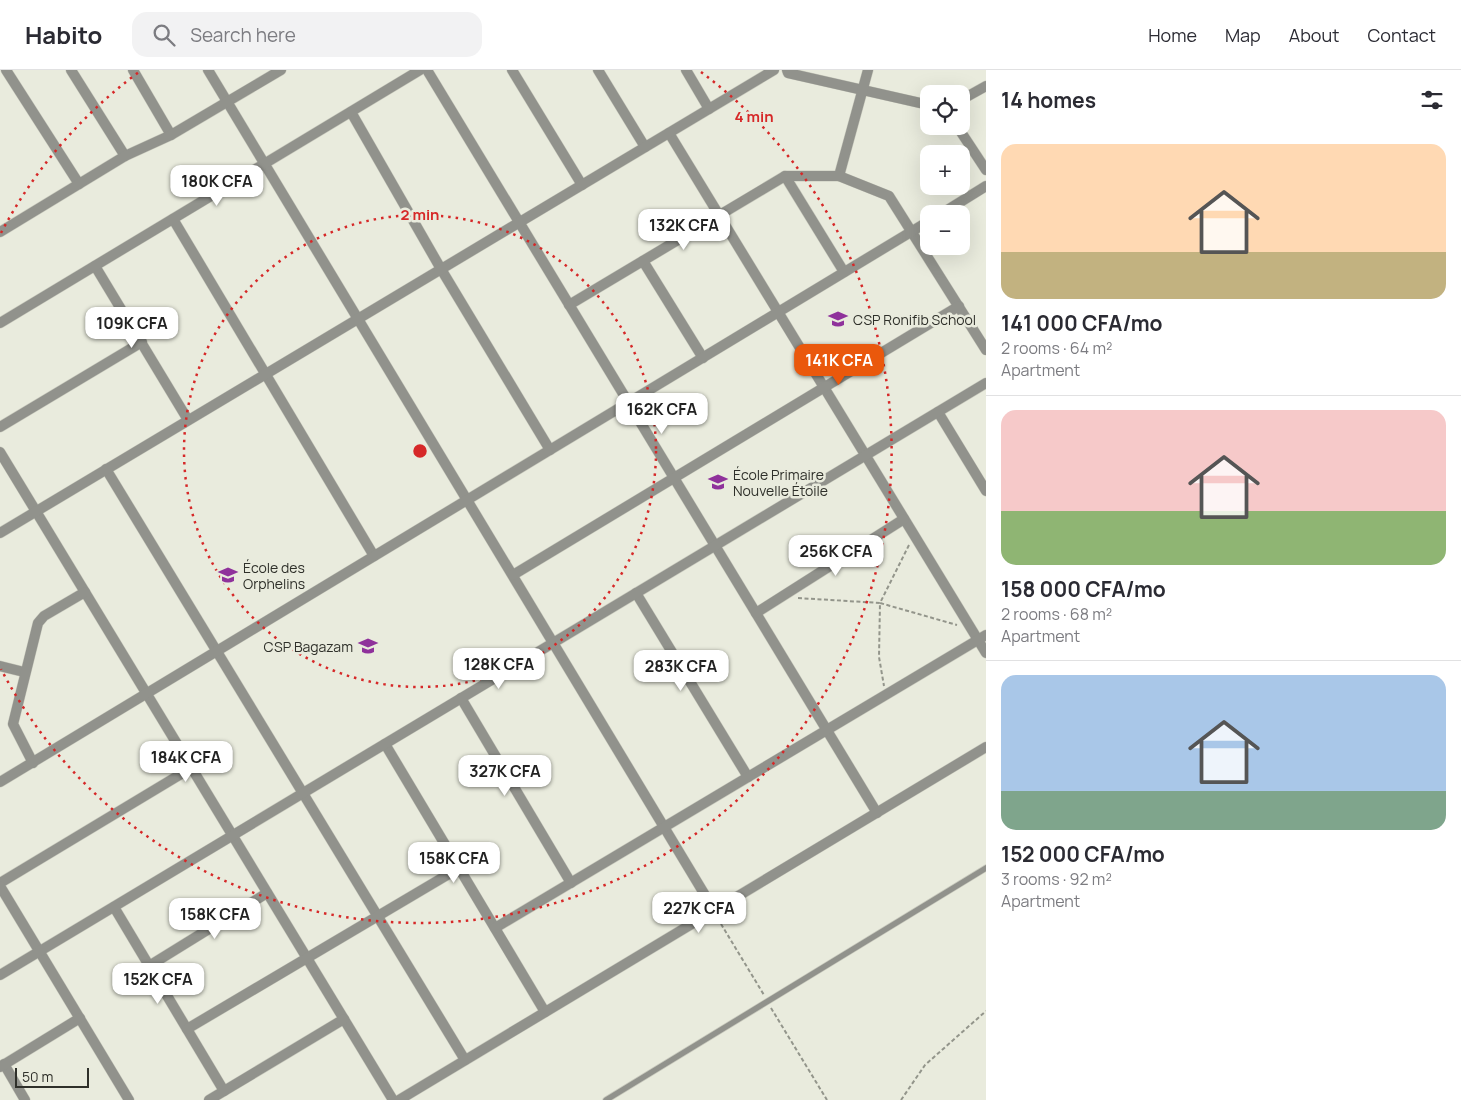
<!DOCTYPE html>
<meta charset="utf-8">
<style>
:root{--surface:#fff;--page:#f2f2f3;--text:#2b2b33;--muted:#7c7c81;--line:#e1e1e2;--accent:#ea580c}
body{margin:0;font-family:Manrope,sans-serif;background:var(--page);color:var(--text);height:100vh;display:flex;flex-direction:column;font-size:19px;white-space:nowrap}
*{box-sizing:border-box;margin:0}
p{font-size:16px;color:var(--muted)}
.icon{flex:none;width:28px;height:28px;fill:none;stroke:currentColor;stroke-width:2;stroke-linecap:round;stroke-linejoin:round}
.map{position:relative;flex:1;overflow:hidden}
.details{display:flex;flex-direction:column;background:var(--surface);width:475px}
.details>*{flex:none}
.fabs{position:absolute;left:920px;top:15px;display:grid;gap:10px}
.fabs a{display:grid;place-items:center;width:50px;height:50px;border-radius:10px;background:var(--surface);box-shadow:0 5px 20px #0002;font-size:25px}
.scale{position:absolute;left:15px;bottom:12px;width:74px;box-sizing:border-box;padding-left:5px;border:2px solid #2f302a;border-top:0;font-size:14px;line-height:18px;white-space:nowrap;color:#2f302a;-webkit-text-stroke:4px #e9ebdd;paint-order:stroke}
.price{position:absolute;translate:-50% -42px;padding:0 11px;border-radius:10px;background:#fff;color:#222;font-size:16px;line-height:32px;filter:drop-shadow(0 1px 2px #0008)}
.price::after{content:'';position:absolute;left:50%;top:30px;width:15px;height:11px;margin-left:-8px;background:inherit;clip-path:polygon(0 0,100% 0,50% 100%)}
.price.selected{background:var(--accent);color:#fff}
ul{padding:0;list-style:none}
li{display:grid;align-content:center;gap:10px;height:265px;padding:0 15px}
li+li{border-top:1px solid var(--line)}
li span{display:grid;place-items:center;height:155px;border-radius:15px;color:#555}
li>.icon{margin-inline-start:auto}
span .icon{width:90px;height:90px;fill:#fffc;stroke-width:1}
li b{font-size:21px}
h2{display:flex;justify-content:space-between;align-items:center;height:60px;padding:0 15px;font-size:21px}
header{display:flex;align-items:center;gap:30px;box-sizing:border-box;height:70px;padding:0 25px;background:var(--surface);border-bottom:1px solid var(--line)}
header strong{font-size:24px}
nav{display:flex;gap:28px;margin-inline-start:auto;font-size:18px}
.search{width:350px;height:45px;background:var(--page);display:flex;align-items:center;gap:12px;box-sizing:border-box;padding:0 18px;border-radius:15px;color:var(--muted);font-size:19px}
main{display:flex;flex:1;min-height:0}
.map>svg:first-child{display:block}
</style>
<header>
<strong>Habito</strong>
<div class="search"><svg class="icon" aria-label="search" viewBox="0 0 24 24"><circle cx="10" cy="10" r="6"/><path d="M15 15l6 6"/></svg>Search here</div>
<nav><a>Home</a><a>Map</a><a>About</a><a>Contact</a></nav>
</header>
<main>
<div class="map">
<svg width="986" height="1030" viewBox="0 0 986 1030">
<rect width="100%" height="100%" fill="#e9ebdd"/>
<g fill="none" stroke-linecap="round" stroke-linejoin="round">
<g stroke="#c8c9bd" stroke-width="7">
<polyline id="service" points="606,1030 986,798"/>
</g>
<g stroke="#c8c9bd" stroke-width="11">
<g id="minor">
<polyline points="6,0 79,114"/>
<polyline points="71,0 125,86"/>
<polyline points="133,0 171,65"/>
<polyline points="208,0 714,840"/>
<polyline points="427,0 877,743"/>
<polyline points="512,0 582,115"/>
<polyline points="598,0 645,77"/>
<polyline points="686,0 709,39"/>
<polyline points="787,0 788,3 929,35"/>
<polyline points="961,30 986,16"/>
<polyline points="351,42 441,199 550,380"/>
<polyline points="957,56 986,100"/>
<polyline points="669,63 986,583"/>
<polyline points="785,106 844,202"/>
<polyline points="839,106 868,0"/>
<polyline points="941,144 986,116"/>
<polyline points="173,149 374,486"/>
<polyline points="643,191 703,288"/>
<polyline points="95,196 188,350"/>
<polyline points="569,235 785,106 839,106 889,126 986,280"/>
<polyline points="0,253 420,0"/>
<polyline points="938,342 986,421"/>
<polyline points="0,357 142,272"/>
<polyline points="0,382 393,1030"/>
<polyline points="106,399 465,990"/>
<polyline points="0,463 774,0"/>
<polyline points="513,505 959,236"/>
<polyline points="636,523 748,707"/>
<polyline points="756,543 904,449"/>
<polyline points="0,596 24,602"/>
<polyline points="461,628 571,813"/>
<polyline points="385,674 545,942"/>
<polyline points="33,693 13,654 38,553 44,546 85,522"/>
<polyline points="0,712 929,151"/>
<polyline points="0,813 191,698"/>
<polyline points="0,816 129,1030"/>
<polyline points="114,837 224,1021"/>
<polyline points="495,858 986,565"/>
<polyline points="149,896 267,823"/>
<polyline points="0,905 986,313"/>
<polyline points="187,959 459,798"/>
<polyline points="4,994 25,1030"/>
<polyline points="0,997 80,948"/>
<polyline points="209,1030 344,949"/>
</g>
</g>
<g stroke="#c8c9bd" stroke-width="11">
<g id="tertiary">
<polyline points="0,162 125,86 171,65 281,0"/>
<polyline points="399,1030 986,677"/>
</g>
</g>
<g stroke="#93958b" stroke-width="2" stroke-dasharray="4 2.5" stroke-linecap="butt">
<polyline points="909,475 880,533 957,555"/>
<polyline points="798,528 880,533 879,587 884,616"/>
<polyline points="721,854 764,925"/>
<polyline points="771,938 827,1030"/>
<polyline points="901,1030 925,995 986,941"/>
</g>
<use href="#service" stroke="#91928c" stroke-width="5.5"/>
<use href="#minor" stroke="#91928c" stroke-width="10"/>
<use href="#tertiary" stroke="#91928c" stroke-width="10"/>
</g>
<g fill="none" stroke="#d62828" stroke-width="2.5" stroke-dasharray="2.5 5">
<circle cx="420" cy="381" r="236"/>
<path d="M1 163A472 472 0 0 1 139 2M701 2A472 472 0 1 1 1 599"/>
</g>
<defs>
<g id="school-bare" transform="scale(1.5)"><path d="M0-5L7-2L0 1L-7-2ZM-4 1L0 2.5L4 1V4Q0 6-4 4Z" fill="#8f319b" stroke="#e9ebdd" stroke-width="2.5" paint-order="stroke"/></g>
</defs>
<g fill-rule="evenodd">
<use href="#school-bare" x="838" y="249"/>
<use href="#school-bare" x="718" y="412"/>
<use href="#school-bare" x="228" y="505"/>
<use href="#school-bare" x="368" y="576"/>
</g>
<g text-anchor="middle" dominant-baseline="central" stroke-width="5" stroke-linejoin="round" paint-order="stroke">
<g font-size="14" fill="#2f302a" stroke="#e9ebdd" text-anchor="start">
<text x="853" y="249">CSP Ronifib School</text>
<text x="733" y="404">École Primaire<tspan x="733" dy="16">Nouvelle Étoile</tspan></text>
<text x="243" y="497">École des<tspan x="243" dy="16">Orphelins</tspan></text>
<text x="353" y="576" text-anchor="end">CSP Bagazam</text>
</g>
</g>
<circle cx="420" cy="381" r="8" fill="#d62828" stroke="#e9ebdd" stroke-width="2.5"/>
<g font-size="15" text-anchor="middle" font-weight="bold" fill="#d62828" stroke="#e9ebdd" stroke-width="5" stroke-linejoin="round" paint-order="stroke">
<text x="754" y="52">4 min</text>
<text x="420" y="150">2 min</text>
</g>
</svg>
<div class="fabs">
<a><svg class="icon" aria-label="locate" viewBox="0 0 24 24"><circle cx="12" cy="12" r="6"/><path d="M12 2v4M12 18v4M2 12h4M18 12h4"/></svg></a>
<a>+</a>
<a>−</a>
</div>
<div class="scale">50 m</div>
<b class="price" style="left:217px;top:137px">180K CFA</b>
<b class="price" style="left:684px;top:181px">132K CFA</b>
<b class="price" style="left:132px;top:279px">109K CFA</b>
<b class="price selected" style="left:839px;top:316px">141K CFA</b>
<b class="price" style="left:662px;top:365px">162K CFA</b>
<b class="price" style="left:836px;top:507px">256K CFA</b>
<b class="price" style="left:499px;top:620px">128K CFA</b>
<b class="price" style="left:681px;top:622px">283K CFA</b>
<b class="price" style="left:186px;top:713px">184K CFA</b>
<b class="price" style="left:505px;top:727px">327K CFA</b>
<b class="price" style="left:454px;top:814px">158K CFA</b>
<b class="price" style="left:699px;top:864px">227K CFA</b>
<b class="price" style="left:215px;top:870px">158K CFA</b>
<b class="price" style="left:158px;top:935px">152K CFA</b>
</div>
<section class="details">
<h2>14 homes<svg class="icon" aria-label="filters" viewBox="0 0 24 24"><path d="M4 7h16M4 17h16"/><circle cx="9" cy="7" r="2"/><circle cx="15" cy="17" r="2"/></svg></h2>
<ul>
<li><span style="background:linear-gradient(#ffd9b3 70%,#c2b280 0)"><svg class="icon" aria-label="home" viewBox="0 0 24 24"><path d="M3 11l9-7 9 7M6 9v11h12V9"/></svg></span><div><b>141 000 CFA/mo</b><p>2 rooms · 64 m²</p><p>Apartment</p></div></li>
<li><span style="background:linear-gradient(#f6c9c9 65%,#8fb573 0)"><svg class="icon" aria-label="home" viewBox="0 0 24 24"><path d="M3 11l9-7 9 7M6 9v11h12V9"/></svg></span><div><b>158 000 CFA/mo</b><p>2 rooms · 68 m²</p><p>Apartment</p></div></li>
<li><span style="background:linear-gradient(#a9c7e8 75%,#7fa58c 0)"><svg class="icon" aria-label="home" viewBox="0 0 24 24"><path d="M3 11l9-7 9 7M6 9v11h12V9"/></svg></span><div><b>152 000 CFA/mo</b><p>3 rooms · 92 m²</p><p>Apartment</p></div></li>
</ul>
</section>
</main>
